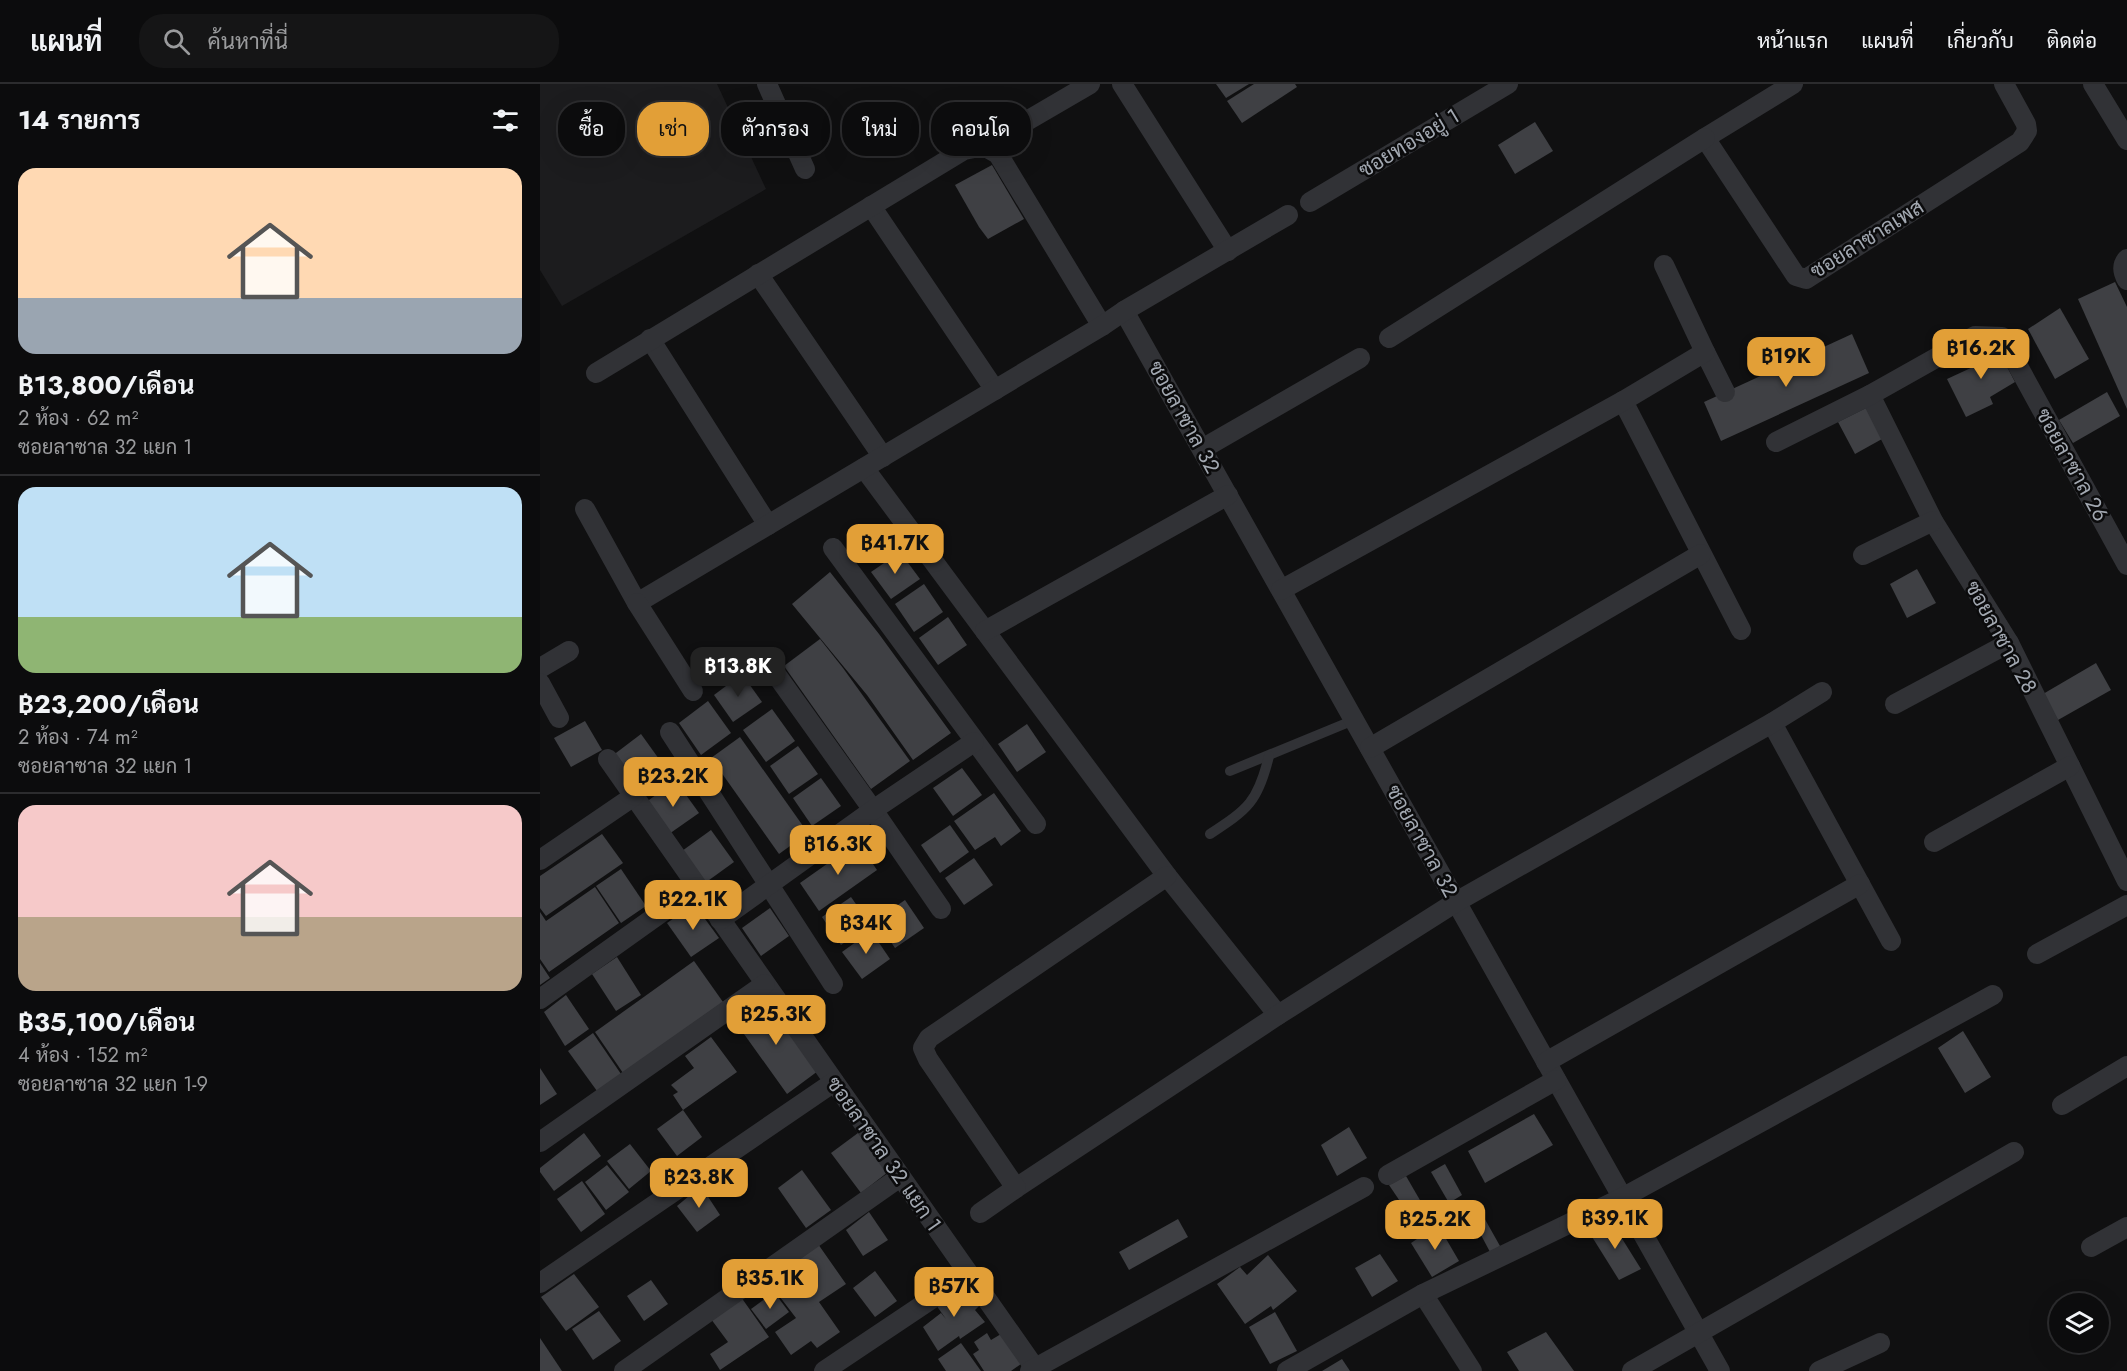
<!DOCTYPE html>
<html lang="th">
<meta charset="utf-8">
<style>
:root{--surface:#0c0c0d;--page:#151516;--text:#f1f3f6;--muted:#9a9b9d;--line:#2c2c2e;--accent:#e29f37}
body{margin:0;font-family:Jost,Sarabun,sans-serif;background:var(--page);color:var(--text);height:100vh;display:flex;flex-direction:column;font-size:22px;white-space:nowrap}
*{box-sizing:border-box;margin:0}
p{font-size:20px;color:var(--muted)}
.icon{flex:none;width:33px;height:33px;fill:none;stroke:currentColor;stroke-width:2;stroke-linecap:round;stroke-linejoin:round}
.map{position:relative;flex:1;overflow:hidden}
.panel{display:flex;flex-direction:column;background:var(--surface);width:540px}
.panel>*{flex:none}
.banner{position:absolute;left:18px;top:18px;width:570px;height:54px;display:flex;gap:12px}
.controls{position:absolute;left:1509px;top:1209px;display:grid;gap:12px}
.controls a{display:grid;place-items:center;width:60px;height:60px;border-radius:50%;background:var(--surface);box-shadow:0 6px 24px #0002,0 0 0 2px var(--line);font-size:30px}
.price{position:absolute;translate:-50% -51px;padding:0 14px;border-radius:12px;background:var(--accent);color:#111;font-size:20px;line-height:39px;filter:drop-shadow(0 2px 3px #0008)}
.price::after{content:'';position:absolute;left:50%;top:36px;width:18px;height:14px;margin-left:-9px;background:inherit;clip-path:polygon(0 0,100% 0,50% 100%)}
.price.on{background:#222;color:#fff}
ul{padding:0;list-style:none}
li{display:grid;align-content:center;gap:12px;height:318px;padding:0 18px}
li+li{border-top:2px solid var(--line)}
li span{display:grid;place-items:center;height:186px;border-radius:18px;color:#555}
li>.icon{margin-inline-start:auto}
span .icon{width:108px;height:108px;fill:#fffc;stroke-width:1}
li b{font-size:26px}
h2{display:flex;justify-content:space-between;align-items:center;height:72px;padding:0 18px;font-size:26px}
.chip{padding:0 21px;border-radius:24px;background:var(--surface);box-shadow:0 6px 24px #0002,0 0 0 2px var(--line);font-size:21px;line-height:54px}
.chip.on{background:var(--accent);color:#111}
header{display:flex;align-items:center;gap:36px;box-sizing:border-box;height:84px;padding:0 30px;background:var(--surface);border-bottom:2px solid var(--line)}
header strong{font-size:28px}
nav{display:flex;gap:33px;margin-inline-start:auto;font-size:21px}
.search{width:420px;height:54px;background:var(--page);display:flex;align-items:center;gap:15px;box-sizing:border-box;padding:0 21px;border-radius:24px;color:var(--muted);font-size:22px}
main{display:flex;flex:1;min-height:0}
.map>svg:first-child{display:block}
</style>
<header>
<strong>แผนที่</strong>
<div class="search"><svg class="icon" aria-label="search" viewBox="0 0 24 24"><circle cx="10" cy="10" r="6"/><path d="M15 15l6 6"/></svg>ค้นหาที่นี่</div>
<nav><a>หน้าแรก</a><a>แผนที่</a><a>เกี่ยวกับ</a><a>ติดต่อ</a></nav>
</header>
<main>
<section class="panel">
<h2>14 รายการ<svg class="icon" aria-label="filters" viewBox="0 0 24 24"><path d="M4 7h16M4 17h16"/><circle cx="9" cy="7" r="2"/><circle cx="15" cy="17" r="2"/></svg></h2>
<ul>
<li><span style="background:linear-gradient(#ffd9b3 70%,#9aa5b1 0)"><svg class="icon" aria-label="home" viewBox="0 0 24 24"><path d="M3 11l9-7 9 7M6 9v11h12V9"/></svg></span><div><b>฿13,800/เดือน</b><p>2 ห้อง · 62 m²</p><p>ซอยลาซาล 32 แยก 1</p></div></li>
<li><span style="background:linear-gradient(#bfe0f5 70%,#8fb573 0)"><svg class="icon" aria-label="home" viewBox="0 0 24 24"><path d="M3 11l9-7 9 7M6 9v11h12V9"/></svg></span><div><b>฿23,200/เดือน</b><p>2 ห้อง · 74 m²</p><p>ซอยลาซาล 32 แยก 1</p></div></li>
<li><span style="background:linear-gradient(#f6c9c9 60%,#b9a48a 0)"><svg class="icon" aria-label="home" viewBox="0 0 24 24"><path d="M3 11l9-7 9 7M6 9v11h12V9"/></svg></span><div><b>฿35,100/เดือน</b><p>4 ห้อง · 152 m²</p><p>ซอยลาซาล 32 แยก 1-9</p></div></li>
</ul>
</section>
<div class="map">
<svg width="1587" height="1287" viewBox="0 0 1587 1287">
<rect width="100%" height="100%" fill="#101011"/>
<polygon fill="#1c1c1e" points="0,0 177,0 226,105 22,222 0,186"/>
<g fill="#3f4044">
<polygon points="676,0 709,0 686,14"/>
<polygon points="714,0 755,0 757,3 702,39 687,17"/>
<polygon points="995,38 1013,67 975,90 958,61"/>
<polygon points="452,81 484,135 448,155 439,143 415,101"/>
<polygon points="1575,198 1587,223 1587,325 1538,215"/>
<polygon points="1520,224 1549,275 1515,295 1488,245"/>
<polygon points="1312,250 1329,289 1181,357 1164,318"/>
<polygon points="1454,258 1475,298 1450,313 1453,320 1426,333 1407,295 1435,282 1429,272"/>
<polygon points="1567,308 1580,332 1533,359 1519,336"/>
<polygon points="1326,324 1342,355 1315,370 1298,338"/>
<polygon points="360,468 380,495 351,515 331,488"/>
<polygon points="1377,485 1396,519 1367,534 1350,500"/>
<polygon points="290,488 339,550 411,649 373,676 327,611 252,520"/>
<polygon points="384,500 403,528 374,548 355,520"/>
<polygon points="408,533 427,561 398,581 379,554"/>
<polygon points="280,555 303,584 370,677 331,705 244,582"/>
<polygon points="1556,579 1571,606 1518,636 1503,610"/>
<polygon points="202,590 222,618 193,638 174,611"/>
<polygon points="168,617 191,649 161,671 139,639"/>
<polygon points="232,625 255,657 226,678 203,646"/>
<polygon points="45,637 62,666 31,683 14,654"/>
<polygon points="487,640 506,668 477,688 458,660"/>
<polygon points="101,650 124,682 95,704 72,672"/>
<polygon points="200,653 268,749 239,770 171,674"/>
<polygon points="258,662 278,690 249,710 230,682"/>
<polygon points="422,684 442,711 413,732 393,704"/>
<polygon points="281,694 301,722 272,742 253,714"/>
<polygon points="136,697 159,729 129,750 106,718"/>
<polygon points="454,709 481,747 461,762 455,753 435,766 414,737"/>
<polygon points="410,741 429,768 400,789 381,761"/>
<polygon points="171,746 194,778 165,799 142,767"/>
<polygon points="62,750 83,779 6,832 0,824 0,792"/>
<polygon points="318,758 337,786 279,827 260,799"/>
<polygon points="434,774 453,801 424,821 405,794"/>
<polygon points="81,785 106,822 81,839 56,802"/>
<polygon points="55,803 79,839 9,888 0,875 0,828 6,837"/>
<polygon points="311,813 330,840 301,861 282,833"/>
<polygon points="365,816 384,844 355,864 336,836"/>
<polygon points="154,820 179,854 151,873 127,839"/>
<polygon points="230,824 249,852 221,872 202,844"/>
<polygon points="331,847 350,875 322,895 302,868"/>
<polygon points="77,873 101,911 76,927 52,890"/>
<polygon points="154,877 183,918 83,989 55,948"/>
<polygon points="0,879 10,894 0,901"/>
<polygon points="26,911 49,945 25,962 4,928"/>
<polygon points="225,913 278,987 247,1010 194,936"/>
<polygon points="1423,947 1451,993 1425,1009 1398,964"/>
<polygon points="53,949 81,990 57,1007 28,967"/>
<polygon points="171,953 197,988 143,1026 133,1011 138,1008 131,1001 154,984 145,972"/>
<polygon points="0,984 17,1010 0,1021"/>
<polygon points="143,1026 162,1053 137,1072 117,1045"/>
<polygon points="994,1030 1013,1061 945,1099 928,1067"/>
<polygon points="809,1043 827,1074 797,1092 781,1061"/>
<polygon points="44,1049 61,1072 14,1107 0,1088 0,1084"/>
<polygon points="318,1049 348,1088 321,1109 291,1069"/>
<polygon points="90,1060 111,1087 89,1105 67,1077"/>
<polygon points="905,1080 922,1111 909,1119 891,1088"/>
<polygon points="67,1081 89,1108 66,1126 45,1098"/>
<polygon points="262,1086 291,1126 266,1144 238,1104"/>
<polygon points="866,1092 888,1130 874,1138 849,1101"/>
<polygon points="42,1097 65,1130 41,1148 17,1115"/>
<polygon points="161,1102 180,1131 157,1148 137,1122"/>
<polygon points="329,1128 348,1156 323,1172 306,1146"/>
<polygon points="942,1130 960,1162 950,1168 933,1136"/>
<polygon points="638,1135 648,1153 589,1186 579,1168"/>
<polygon points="1071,1137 1101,1185 1079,1196 1049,1148"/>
<polygon points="898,1141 919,1177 892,1193 871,1159"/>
<polygon points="278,1160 306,1200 279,1218 300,1248 277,1264 271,1257 251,1271 235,1248 256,1234 227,1196"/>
<polygon points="840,1170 858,1197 832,1213 815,1184"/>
<polygon points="728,1171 757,1207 733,1226 731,1222 705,1240 677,1200 700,1183 707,1191"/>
<polygon points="335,1187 357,1217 335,1233 313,1204"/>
<polygon points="34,1190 59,1223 26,1247 1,1213"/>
<polygon points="111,1196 128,1220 104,1237 87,1212"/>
<polygon points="422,1201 428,1208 431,1206 440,1221 435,1226 445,1238 420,1255 419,1252 398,1267 383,1243 401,1229 406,1235 396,1221"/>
<polygon points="234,1208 249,1228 226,1245 211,1225"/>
<polygon points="201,1213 229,1253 180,1286 170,1270 188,1258 171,1235"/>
<polygon points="59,1227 81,1257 53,1276 32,1245"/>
<polygon points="735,1228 757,1267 730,1280 709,1243"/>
<polygon points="1006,1248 1034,1287 979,1287 967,1268"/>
<polygon points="447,1249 451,1256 461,1250 481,1280 471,1287 444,1287 433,1270 439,1266 434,1258"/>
<polygon points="0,1254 22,1287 0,1287"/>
<polygon points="421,1259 441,1287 406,1287 398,1275"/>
<polygon points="802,1275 810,1287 782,1287"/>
</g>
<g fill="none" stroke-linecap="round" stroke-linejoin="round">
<g stroke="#313236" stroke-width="10">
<polyline points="690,687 814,636"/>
<path d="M670,750C708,725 718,718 729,672"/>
</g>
<g stroke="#313236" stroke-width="20">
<polyline points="227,0 265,85"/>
<polyline points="582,0 688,167"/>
<polyline points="1253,0 1165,54 1256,192 1266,195 1480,58 1487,47 1486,40 1464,0"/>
<polyline points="1553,0 1587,56"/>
<polyline points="444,62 458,70 562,242"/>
<polyline points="770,118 968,0"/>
<polyline points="331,122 455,306"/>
<path d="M1587,175C1581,182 1583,189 1587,196"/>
<polyline points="218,190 343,373"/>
<polyline points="584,227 1180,1287"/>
<polyline points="849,254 1165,54"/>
<polyline points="110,255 228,441"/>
<polyline points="1165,268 1185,308"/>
<polyline points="56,289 424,66 444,62 550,0"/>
<polyline points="1330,311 1393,437 1469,559 1587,797"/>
<polyline points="1083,317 1201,546"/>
<polyline points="1236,358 1330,311 1435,252 1462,253 1587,481"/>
<polyline points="662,365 820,274"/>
<polyline points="324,384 627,792 738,931"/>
<polyline points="45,425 97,519 562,242 584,227 748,131"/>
<polyline points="293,464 496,740"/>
<polyline points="1323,471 1393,437"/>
<polyline points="741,506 1083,317 1165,268 1124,181"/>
<polyline points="97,519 153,607"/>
<polyline points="445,547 688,411"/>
<polyline points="228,579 333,726 401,825"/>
<polyline points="0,584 29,567"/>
<polyline points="0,599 19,634"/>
<polyline points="1355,620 1469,559"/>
<polyline points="1232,639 1351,857"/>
<polyline points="130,648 293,900"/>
<polyline points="830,664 1161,470"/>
<polyline points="68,675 497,1287"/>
<polyline points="1394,758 1530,682"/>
<polyline points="0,776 94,712"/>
<polyline points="180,836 333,726 434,658"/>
<polyline points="1497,870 1587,821"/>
<polyline points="0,915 157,803"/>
<polyline points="1006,978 1320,800"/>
<polyline points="1522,1021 1587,982"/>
<polyline points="0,1058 225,900"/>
<polyline points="848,1091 1016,996"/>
<polyline points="476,1104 738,931 916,818 1232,639 1282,608"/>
<polyline points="440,1129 476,1104 388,975 383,964 389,954 627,792"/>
<polyline points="1551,1163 1587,1143"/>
<polyline points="0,1199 294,998"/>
<polyline points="883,1210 932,1287"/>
<polyline points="84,1287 360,1093"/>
<polyline points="284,1287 429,1190"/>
<polyline points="490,1287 824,1103"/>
<polyline points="747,1287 883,1210 1082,1114 1453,911"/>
<polyline points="1092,1287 1474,1068"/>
<polyline points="1279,1287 1340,1259"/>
</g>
</g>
<g text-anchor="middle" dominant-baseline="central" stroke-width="5" stroke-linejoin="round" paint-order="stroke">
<g font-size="21" fill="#a2a8b1" stroke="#0b0b0c">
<text transform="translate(869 59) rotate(-31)">ซอยทองอยู่ 1</text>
<text transform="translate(1327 155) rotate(-32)">ซอยลาซาลเพส</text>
<text transform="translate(644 333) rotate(61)">ซอยลาซาล 32</text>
<text transform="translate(1532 381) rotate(61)">ซอยลาซาล 26</text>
<text transform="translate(1461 553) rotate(61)">ซอยลาซาล 28</text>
<text transform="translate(882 757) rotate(61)">ซอยลาซาล 32</text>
<text transform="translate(344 1070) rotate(55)">ซอยลาซาล 32 แยก 1</text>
</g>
</g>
</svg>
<div class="controls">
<a><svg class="icon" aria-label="layers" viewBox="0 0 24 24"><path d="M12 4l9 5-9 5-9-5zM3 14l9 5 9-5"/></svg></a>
</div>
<b class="price" style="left:1441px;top:296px">฿16.2K</b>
<b class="price" style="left:1246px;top:304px">฿19K</b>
<b class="price" style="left:355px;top:491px">฿41.7K</b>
<b class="price on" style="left:198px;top:614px">฿13.8K</b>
<b class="price" style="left:133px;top:724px">฿23.2K</b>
<b class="price" style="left:298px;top:792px">฿16.3K</b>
<b class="price" style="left:153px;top:847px">฿22.1K</b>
<b class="price" style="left:326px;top:871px">฿34K</b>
<b class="price" style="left:236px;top:962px">฿25.3K</b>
<b class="price" style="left:159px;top:1125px">฿23.8K</b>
<b class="price" style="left:1075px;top:1166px">฿39.1K</b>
<b class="price" style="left:895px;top:1167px">฿25.2K</b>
<b class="price" style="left:230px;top:1226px">฿35.1K</b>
<b class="price" style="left:414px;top:1234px">฿57K</b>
<div class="banner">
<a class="chip">ซื้อ</a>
<a class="chip on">เช่า</a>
<a class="chip">ตัวกรอง</a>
<a class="chip">ใหม่</a>
<a class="chip">คอนโด</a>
</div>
</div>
</main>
